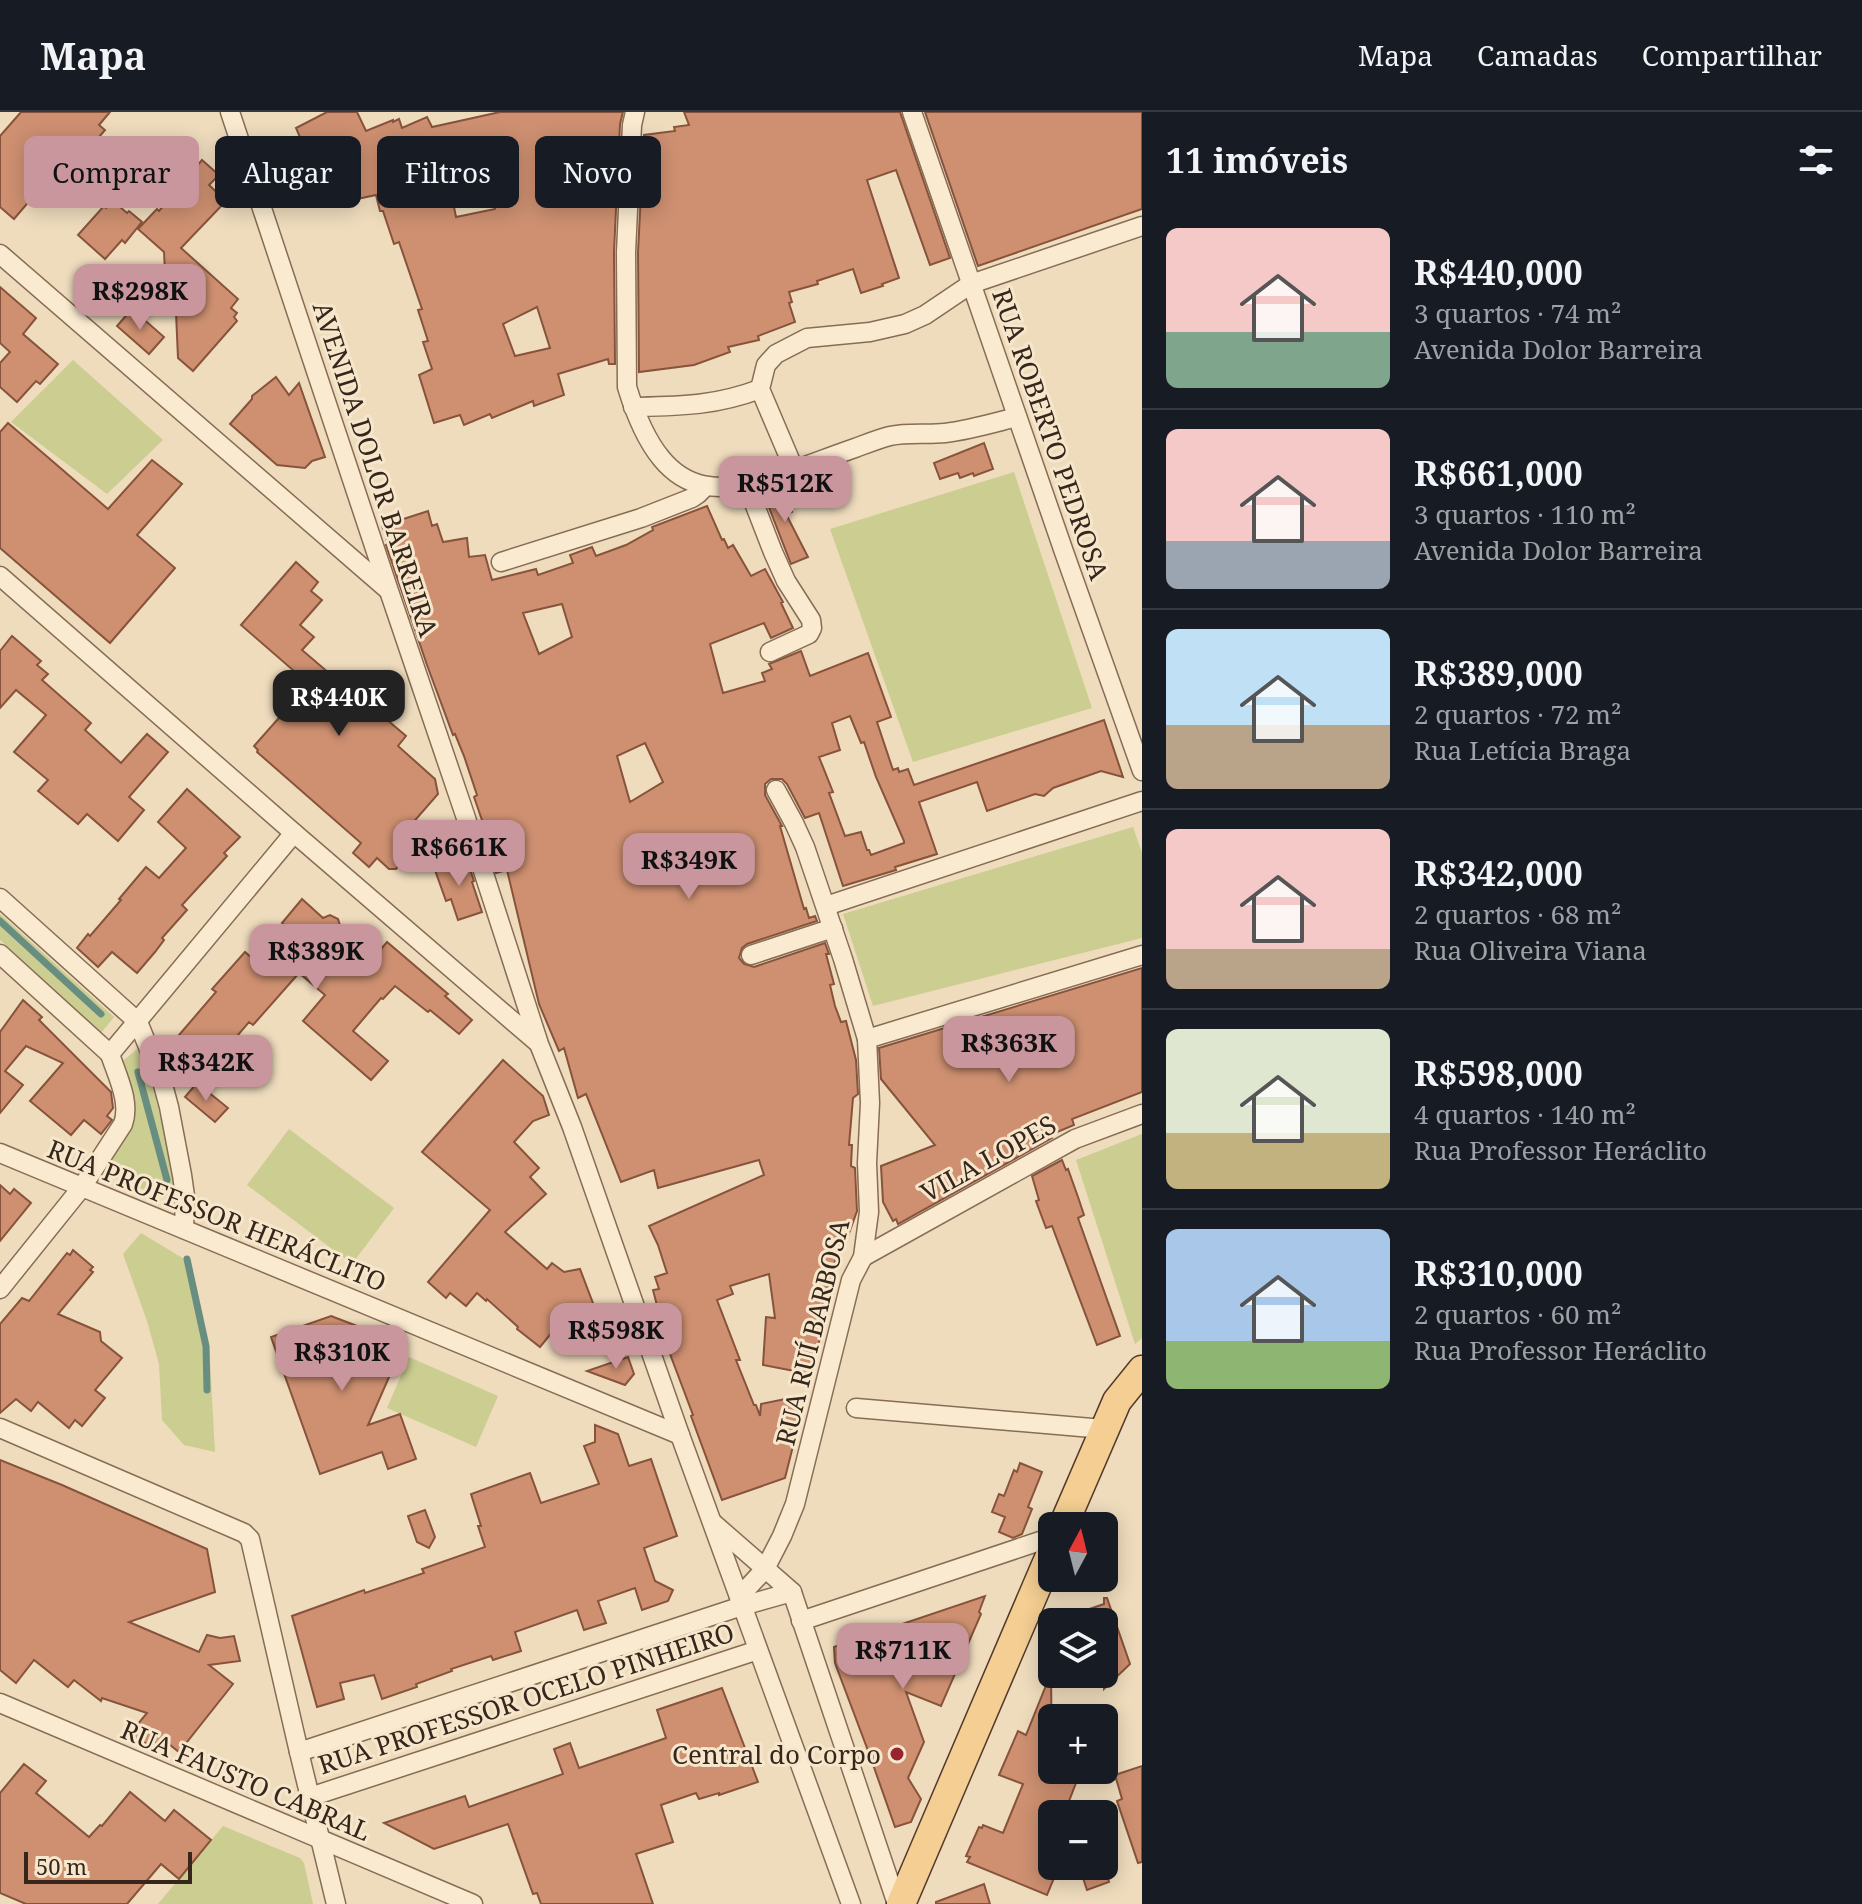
<!DOCTYPE html>
<html lang="pt">
<meta charset="utf-8">
<style>
:root{--surface:#171b24;--page:#20242c;--text:#f1f3f6;--muted:#9ea1a6;--line:#363941;--accent:#c8969c}
body{margin:0;font-family:"Noto Serif",serif;background:var(--page);color:var(--text);height:100vh;display:flex;flex-direction:column;font-size:30px;white-space:nowrap}
*{box-sizing:border-box;margin:0}
p{font-size:26px;color:var(--muted)}
.icon{flex:none;width:44px;height:44px;fill:none;stroke:currentColor;stroke-width:2;stroke-linecap:round;stroke-linejoin:round}
.map{position:relative;flex:1;overflow:hidden}
.panel{display:flex;flex-direction:column;background:var(--surface);width:720px}
.panel>*{flex:none}
.guide{position:absolute;left:24px;top:24px;width:760px;height:72px;display:flex;gap:16px}
.needle{width:52px;rotate:7deg}
.fabs{position:absolute;left:1038px;top:1400px;display:grid;gap:16px}
.fabs a{display:grid;place-items:center;width:80px;height:80px;border-radius:12px;background:var(--surface);box-shadow:0 4px 20px #0003;font-size:40px}
.scale{position:absolute;left:24px;bottom:20px;width:168px;box-sizing:border-box;padding-left:8px;border:4px solid #36261b;border-top:0;font-size:22px;line-height:28px;white-space:nowrap;color:#36261b;-webkit-text-stroke:6px #f6e7cc;paint-order:stroke}
.price{position:absolute;translate:-50% -68px;padding:0 18px;border-radius:16px;background:var(--accent);color:#111;font-size:26px;line-height:52px;filter:drop-shadow(0 2px 4px #0008)}
.price::after{content:'';position:absolute;left:50%;top:48px;width:24px;height:18px;margin-left:-12px;background:inherit;clip-path:polygon(0 0,100% 0,50% 100%)}
.price.active{background:#222;color:#fff}
ul{padding:0;list-style:none}
li{display:flex;align-items:center;gap:24px;height:200px;padding:0 24px}
li+li{border-top:2px solid var(--line)}
li span{display:grid;place-items:center;flex:none;width:224px;height:160px;border-radius:12px;color:#555}
li>.icon{margin-inline-start:auto}
span .icon{width:96px;height:96px;fill:#fffc;stroke-width:1}
li b{font-size:34px}
h2{display:flex;justify-content:space-between;align-items:center;height:96px;padding:0 24px;font-size:34px}
.tag{padding:0 28px;border-radius:12px;background:var(--surface);box-shadow:0 4px 20px #0003;font-size:28px;line-height:72px}
.tag.active{background:var(--accent);color:#111}
header{display:flex;align-items:center;gap:48px;box-sizing:border-box;height:112px;padding:0 40px;background:var(--surface);border-bottom:2px solid var(--line)}
header strong{font-size:38px}
nav{display:flex;gap:44px;margin-inline-start:auto;font-size:28px}
main{display:flex;flex:1;min-height:0}
.map>svg:first-child{display:block}
</style>
<header>
<strong>Mapa</strong>
<nav><a>Mapa</a><a>Camadas</a><a>Compartilhar</a></nav>
</header>
<main>
<div class="map">
<svg width="1142" height="1792" viewBox="0 0 1142 1792">
<rect width="100%" height="100%" fill="#efdcbd"/>
<g fill="#cbcd91">
<polygon points="73,248 163,328 107,382 11,310"/>
<polygon points="1014,360 1092,596 913,650 830,417"/>
<polygon points="1133,715 1142,741 1142,826 873,894 843,802"/>
<polygon points="0,802 114,905 101,921 0,828"/>
<polygon points="142,933 183,1094 102,1060 131,992 113,957"/>
<polygon points="289,1017 394,1096 352,1152 247,1073"/>
<polygon points="1142,1022 1142,1226 1135,1232 1076,1048"/>
<polygon points="141,1121 189,1150 209,1232 215,1340 184,1333 162,1308 159,1252 147,1209 123,1142"/>
<polygon points="409,1245 498,1284 476,1335 387,1296"/>
<polygon points="223,1714 300,1746 304,1751 313,1792 158,1792"/>
</g>
<g fill="none" stroke-linecap="round" stroke-linejoin="round">
<g stroke="#688d81" stroke-width="7">
<polyline points="0,809 101,902"/>
<polyline points="138,960 167,1068"/>
<polyline points="187,1147 206,1234 207,1278"/>
</g>
</g>
<g fill="#ce9071" stroke="#87533b" stroke-width="2" fill-rule="evenodd">
<polygon points="21,0 110,0 99,13 105,18 80,47 90,55 90,58 68,82 49,66 14,107 0,95 0,24"/>
<path d="M327,0H357L366,19L393,8V10L399,7L402,16L427,5L432,15L500,0H623L620,12L614,140L615,252H609L608,247L558,262L564,283L534,294L533,289L492,306L490,302L464,313L460,303L434,311L419,263L432,257L423,230L428,229L418,198L422,197L399,130L394,132L383,99H380L376,83L357,87L340,45L338,46L335,40L311,51L296,16ZM476,26L479,44L484,43L495,97L456,105L442,35ZM537,195L550,236L515,244L503,212Z"/>
<polygon points="684,0 900,0 950,146 930,153 896,58 867,68 899,166 882,172 883,174 861,181 853,157 817,169 818,172 789,180 792,190 789,191 795,210 758,224 759,228 728,235 730,240 694,253 639,260 638,140 644,23 675,19 674,15 689,13"/>
<polygon points="925,0 1142,0 1142,97 978,154"/>
<polygon points="202,48 219,63 209,73 226,89 181,136 238,187 231,196 237,201 234,205 237,209 193,259 178,246 175,178 166,179 164,140 138,117 157,97 159,99"/>
<polygon points="113,89 127,101 129,99 142,110 125,131 122,128 105,147 78,123 104,94 106,96"/>
<polygon points="0,175 36,206 23,222 58,252 40,272 36,269 17,290 0,275 0,251 10,240 0,231"/>
<polygon points="132,197 164,225 149,242 117,214"/>
<polygon points="276,265 289,283 299,271 325,345 312,349 305,356 277,353 230,312 252,287 252,284"/>
<polygon points="8,311 108,397 152,348 182,372 137,423 175,456 110,531 0,436 0,320"/>
<polygon points="984,331 993,357 974,364 973,361 960,366 958,361 940,367 934,351"/>
<polygon points="783,375 792,400 786,402 808,445 791,452 763,380"/>
<path d="M707,394L722,428L724,427L728,436L733,433L751,464L765,457L783,490L781,491L793,516L771,526L764,511L710,532L723,581L765,569L762,561L772,557L769,552L801,539L810,564L868,541L891,605L877,610L893,658L898,656L899,660L908,657L914,673L1104,608L1123,665L1101,659L1053,676L1044,684L1035,682L987,699L977,670L919,690L937,742L895,755L896,758L843,774L819,701L805,706L787,672L782,667H771L765,672V683L782,714H780L804,797L806,796L809,806L815,804L817,809L747,832L742,836L739,846L744,852L754,855L825,831L829,842H826L834,872L830,873L835,894L841,910L846,909L856,948L858,982L853,986L849,1033H852L851,1054L855,1056L857,1099L843,1138L838,1139L821,1198L820,1208H825L818,1233L816,1232L810,1262L763,1253L766,1205L775,1206L769,1162L730,1174L733,1182L717,1188L740,1248H736L754,1293H756L760,1304L761,1292L800,1284L797,1318L785,1366L722,1388L691,1304L693,1303L670,1242L661,1209L653,1178L659,1177L655,1165L667,1161L658,1133L649,1114L764,1063L759,1048L658,1076L654,1058L621,1070L586,982L578,986L564,936L559,939L539,892L507,758L496,761L489,738L485,717L474,685L477,683L464,644L455,622L453,623L427,553L387,436L386,433L388,432L382,414L428,399L432,414L437,412L443,430L467,426L469,445L485,443L492,468L536,457L538,463L573,451L570,443L592,435L596,444L626,433L653,418L652,415ZM562,492L572,525L539,542L523,501ZM850,604L861,631L864,630L876,665L904,729V731L871,743L869,738H867L861,720L845,724L829,681L833,680L819,645L840,638L832,611ZM645,631L663,670L630,690L617,644Z"/>
<polygon points="296,450 318,470 311,479 322,488 300,513 314,525 302,538 378,603 379,601 406,624 398,634 435,667 438,682 410,714 423,725 396,757 389,757 377,746 369,755 353,741 361,731 257,640 258,638 254,634 309,572 241,513"/>
<polygon points="12,524 41,549 37,553 48,562 42,568 91,611 85,618 121,651 147,622 168,640 129,685 144,698 118,729 87,702 78,712 38,679 48,668 14,640 46,603 16,578 0,596 0,539"/>
<polygon points="187,677 240,725 224,741 227,744 182,793 187,798 162,826 164,828 155,840 137,861 112,840 98,855 77,836 88,822 90,824 121,788 119,787 146,755 159,766 186,736 158,710"/>
<polygon points="466,746 474,769 472,770 482,800 458,808 451,787 446,789 435,758"/>
<polygon points="302,787 323,806 330,803 338,807 343,823 365,842 373,830 382,836 387,830 448,882 445,884 472,908 459,922 430,898 428,900 395,874 383,887 381,886 353,919 388,949 371,968 303,909 325,883 299,861 253,913 249,910 220,944 216,940 198,960 183,947 187,942 173,930 216,880 212,877 245,840 268,860 298,825 282,811"/>
<polygon points="1142,856 1142,980 1072,1007 1074,1013 1050,1023 1052,1026 898,1112 896,1107 893,1109 883,1090 881,1054 935,1033 881,967 879,936"/>
<polygon points="23,888 42,905 39,908 111,980 113,996 107,1004 112,1008 101,1022 84,1008 71,1023 30,989 63,951 26,934 5,959 23,973 0,1001 0,920"/>
<polygon points="503,948 543,984 549,1003 533,1009 514,1030 539,1056 530,1065 546,1082 505,1120 547,1157 552,1151 564,1160 580,1157 599,1207 578,1215 571,1197 540,1235 517,1217 518,1215 487,1187 486,1189 477,1181 466,1194 450,1181 446,1186 428,1170 490,1098 422,1040"/>
<polygon points="197,971 228,996 215,1010 185,985"/>
<polygon points="1062,1048 1066,1058 1068,1057 1078,1085 1084,1103 1078,1106 1120,1224 1097,1233 1052,1114 1046,1116 1036,1089 1039,1088 1032,1064"/>
<polygon points="0,1073 10,1082 14,1077 31,1091 0,1129"/>
<polygon points="73,1138 93,1155 90,1158 93,1160 58,1202 100,1220 101,1229 122,1246 95,1278 105,1286 82,1314 75,1308 69,1316 38,1290 31,1299 16,1287 0,1301 0,1212 22,1186 29,1189 67,1141 70,1143"/>
<polygon points="331,1204 373,1220 370,1227 400,1240 368,1313 400,1302 416,1347 388,1357 382,1340 320,1362 271,1225"/>
<polygon points="628,1245 634,1262 625,1273 587,1259"/>
<polygon points="595,1313 618,1322 629,1354 651,1347 677,1424 644,1436 655,1469 673,1478 668,1489 642,1498 635,1476 598,1489 606,1511 584,1518 577,1498 515,1520 521,1539 493,1548 491,1544 451,1557 452,1559 416,1572 417,1575 382,1587 374,1563 340,1571 344,1587 317,1595 292,1504 364,1478 365,1481 424,1461 422,1457 485,1435 478,1414 481,1414 471,1382 530,1361 541,1391 599,1372 584,1334 595,1330"/>
<polygon points="0,1348 62,1373 207,1437 215,1480 129,1510 199,1540 207,1523 220,1526 234,1524 240,1549 209,1553 233,1572 179,1640 170,1633 160,1633 151,1628 147,1632 128,1624 147,1601 102,1586 101,1589 74,1568 68,1575 34,1548 16,1571 0,1558"/>
<polygon points="1020,1351 1042,1360 1028,1395 1032,1397 1022,1422 1013,1426 999,1420 1005,1405 992,1400 999,1382 1004,1384 1014,1358 1017,1360"/>
<polygon points="425,1398 435,1425 429,1436 417,1430 408,1404"/>
<polygon points="985,1484 979,1500 981,1502 941,1594 906,1580 924,1630 908,1666 921,1687 911,1710 895,1715 870,1644 835,1551 834,1535"/>
<polygon points="1104,1486 1107,1486 1130,1552 1104,1577 1104,1510 1060,1510 1060,1507 1104,1492"/>
<polygon points="1051,1561 1052,1658 1081,1658 1064,1702 1052,1702 1052,1754 1059,1754 1047,1783 967,1750 970,1745 966,1744 979,1715 982,1716 983,1713 1003,1721 1023,1672 999,1663 1018,1619 1026,1623"/>
<polygon points="722,1576 758,1670 719,1683 719,1681 699,1687 696,1681 661,1693 673,1730 636,1742 653,1792 541,1792 537,1781 533,1782 508,1712 434,1737 384,1711 465,1684 469,1695 563,1662 554,1637 570,1631 579,1656 666,1626 657,1598"/>
<polygon points="24,1652 46,1669 36,1681 89,1725 100,1713 102,1714 130,1680 165,1709 174,1698 211,1728 179,1767 161,1752 127,1792 26,1792 0,1781 0,1681"/>
<polygon points="1142,1654 1142,1750 1138,1751 1117,1689 1122,1687 1115,1663"/>
<polygon points="1079,1754 1104,1754 1109,1770 1087,1778"/>
<polygon points="984,1772 990,1792 936,1792 936,1790"/>
</g>
<g fill="none" stroke-linecap="round" stroke-linejoin="round">
<g stroke="#876c56" stroke-width="21">
<g id="minor">
<polyline points="230,0 389,479 465,703 539,932 572,1015 680,1323 851,1792"/>
<path d="M635,0L632,13L626,140L627,275C672,422 745,374 855,336C866,332 878,327 890,324C908,320 927,323 945,321C970,318 993,311 1017,305"/>
<polyline points="912,0 1064,440 1142,659"/>
<polyline points="0,142 387,477"/>
<path d="M633,295C680,294 715,294 760,277"/>
<polyline points="794,357 760,277 766,253 776,242 807,226 870,220 905,212 925,203 971,172 1142,114"/>
<polyline points="747,373 773,440 786,469 811,508 812,516 809,522 770,540"/>
<polyline points="501,450 641,406 692,386 698,382 705,375"/>
<polyline points="0,464 294,721 537,930"/>
<polyline points="0,786 138,910 162,969 169,995 182,1063 185,1084 184,1117"/>
<polyline points="826,794 1142,689"/>
<polyline points="0,842 110,942"/>
<polyline points="751,843 833,816"/>
<polyline points="867,927 1142,843"/>
<polyline points="110,942 294,721"/>
<polyline points="0,1041 680,1323"/>
<polyline points="863,1145 1075,1027 1142,1002"/>
<path d="M0,1177L82,1075L123,1012C131,990 117,964 110,942"/>
<polyline points="856,1296 1104,1317"/>
<polyline points="0,1316 244,1421 250,1427 299,1640 336,1792"/>
<polyline points="713,1411 792,1480 897,1792"/>
<polyline points="739,1485 765,1457 782,1424 795,1392 851,1168 863,1145 869,1100 867,1051 870,991 867,927 843,847 805,735 794,711 776,678"/>
<polyline points="801,1509 1052,1425"/>
<polyline points="0,1591 473,1792"/>
<polyline points="299,1640 742,1494 792,1480"/>
<polyline points="310,1685 758,1538"/>
</g>
</g>
<g stroke="#543a2b" stroke-width="31">
<g id="primary">
<polyline points="1063,1414 1117,1289 1142,1258"/>
<polyline points="901,1792 1052,1439"/>
</g>
</g>
<use href="#minor" stroke="#faead0" stroke-width="18"/>
<use href="#primary" stroke="#f4ce92" stroke-width="28"/>
</g>
<circle fill="#97242f" stroke="#f6e7cc" stroke-width="3" cx="897" cy="1642" r="8"/>
<g text-anchor="middle" dominant-baseline="central" stroke-width="6" stroke-linejoin="round" paint-order="stroke">
<g font-size="26" fill="#36261b" stroke="#f6e7cc">
<text transform="translate(1051 322) rotate(71)">RUA ROBERTO PEDROSA</text>
<text transform="translate(376 357) rotate(72)">AVENIDA DOLOR BARREIRA</text>
<text transform="translate(988 1046) rotate(-29)">VILA LOPES</text>
<text transform="translate(217 1103) rotate(22)">RUA PROFESSOR HERÁCLITO</text>
<text transform="translate(812 1220) rotate(-76)">RUA RUÍ BARBOSA</text>
<text transform="translate(526 1586) rotate(-18)">RUA PROFESSOR OCELO PINHEIRO</text>
<text transform="translate(246 1668) rotate(23)">RUA FAUSTO CABRAL</text>
</g>
<g font-size="26" fill="#36261b" stroke="#f6e7cc" text-anchor="end">
<text x="881" y="1642">Central do Corpo</text>
</g>
</g>
</svg>
<div class="fabs">
<a><svg class="needle" viewBox="-14 -14 28 28"><path d="M0-13l5 13h-10z" fill="#e53935"/><path d="M0 13l5-13h-10z" fill="#9ea1a6"/></svg></a>
<a><svg class="icon" aria-label="layers" viewBox="0 0 24 24"><path d="M12 4l9 5-9 5-9-5zM3 14l9 5 9-5"/></svg></a>
<a>+</a>
<a>−</a>
</div>
<div class="scale">50 m</div>
<b class="price" style="left:140px;top:220px">R$298K</b>
<b class="price" style="left:785px;top:412px">R$512K</b>
<b class="price active" style="left:339px;top:626px">R$440K</b>
<b class="price" style="left:459px;top:776px">R$661K</b>
<b class="price" style="left:689px;top:789px">R$349K</b>
<b class="price" style="left:316px;top:880px">R$389K</b>
<b class="price" style="left:1009px;top:972px">R$363K</b>
<b class="price" style="left:206px;top:991px">R$342K</b>
<b class="price" style="left:616px;top:1259px">R$598K</b>
<b class="price" style="left:342px;top:1281px">R$310K</b>
<b class="price" style="left:903px;top:1579px">R$711K</b>
<div class="guide">
<a class="tag active">Comprar</a>
<a class="tag">Alugar</a>
<a class="tag">Filtros</a>
<a class="tag">Novo</a>
</div>
</div>
<section class="panel">
<h2>11 imóveis<svg class="icon" aria-label="filters" viewBox="0 0 24 24"><path d="M4 7h16M4 17h16"/><circle cx="9" cy="7" r="2"/><circle cx="15" cy="17" r="2"/></svg></h2>
<ul>
<li><span style="background:linear-gradient(#f6c9c9 65%,#7fa58c 0)"><svg class="icon" aria-label="home" viewBox="0 0 24 24"><path d="M3 11l9-7 9 7M6 9v11h12V9"/></svg></span><div><b>R$440,000</b><p>3 quartos · 74 m²</p><p>Avenida Dolor Barreira</p></div></li>
<li><span style="background:linear-gradient(#f6c9c9 70%,#9aa5b1 0)"><svg class="icon" aria-label="home" viewBox="0 0 24 24"><path d="M3 11l9-7 9 7M6 9v11h12V9"/></svg></span><div><b>R$661,000</b><p>3 quartos · 110 m²</p><p>Avenida Dolor Barreira</p></div></li>
<li><span style="background:linear-gradient(#bfe0f5 60%,#b9a48a 0)"><svg class="icon" aria-label="home" viewBox="0 0 24 24"><path d="M3 11l9-7 9 7M6 9v11h12V9"/></svg></span><div><b>R$389,000</b><p>2 quartos · 72 m²</p><p>Rua Letícia Braga</p></div></li>
<li><span style="background:linear-gradient(#f6c9c9 75%,#b9a48a 0)"><svg class="icon" aria-label="home" viewBox="0 0 24 24"><path d="M3 11l9-7 9 7M6 9v11h12V9"/></svg></span><div><b>R$342,000</b><p>2 quartos · 68 m²</p><p>Rua Oliveira Viana</p></div></li>
<li><span style="background:linear-gradient(#dfe7d0 65%,#c2b280 0)"><svg class="icon" aria-label="home" viewBox="0 0 24 24"><path d="M3 11l9-7 9 7M6 9v11h12V9"/></svg></span><div><b>R$598,000</b><p>4 quartos · 140 m²</p><p>Rua Professor Heráclito</p></div></li>
<li><span style="background:linear-gradient(#a9c7e8 70%,#8fb573 0)"><svg class="icon" aria-label="home" viewBox="0 0 24 24"><path d="M3 11l9-7 9 7M6 9v11h12V9"/></svg></span><div><b>R$310,000</b><p>2 quartos · 60 m²</p><p>Rua Professor Heráclito</p></div></li>
</ul>
</section>
</main>
